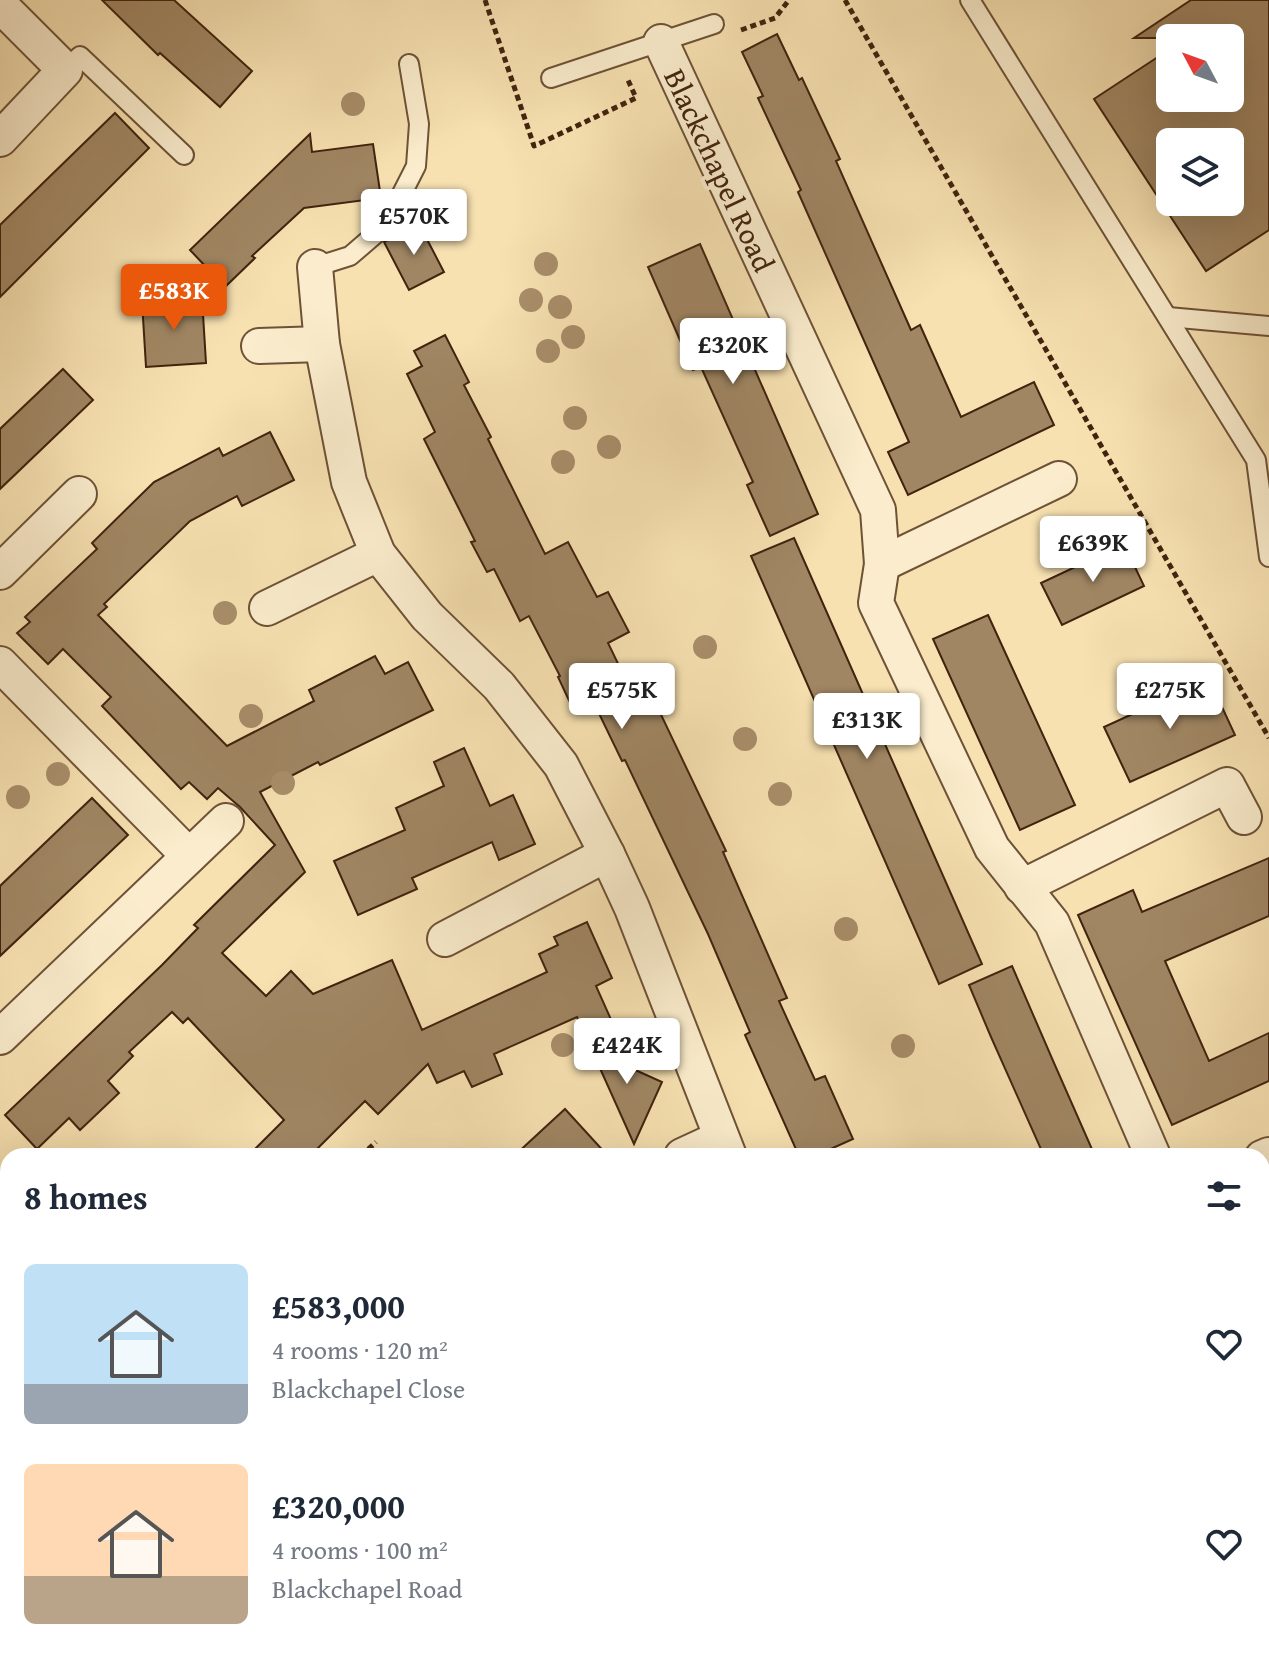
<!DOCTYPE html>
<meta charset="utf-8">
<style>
:root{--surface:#fff;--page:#f6f6f7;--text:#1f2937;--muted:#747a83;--accent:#ea580c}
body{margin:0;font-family:"Gentium Book Plus",serif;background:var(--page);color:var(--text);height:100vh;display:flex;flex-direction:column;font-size:30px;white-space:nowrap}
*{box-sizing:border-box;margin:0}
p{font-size:26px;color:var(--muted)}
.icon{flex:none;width:44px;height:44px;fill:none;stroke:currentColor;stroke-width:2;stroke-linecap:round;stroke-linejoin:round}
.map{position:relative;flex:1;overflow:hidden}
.side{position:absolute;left:0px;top:1148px;width:1270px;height:512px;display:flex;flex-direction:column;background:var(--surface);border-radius:24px 24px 0 0;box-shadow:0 8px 32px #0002}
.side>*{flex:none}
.needle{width:52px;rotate:311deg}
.fabs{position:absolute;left:1156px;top:24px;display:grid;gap:16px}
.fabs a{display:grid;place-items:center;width:88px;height:88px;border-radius:12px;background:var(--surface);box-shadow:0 8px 32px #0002;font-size:40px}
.price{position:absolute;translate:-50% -68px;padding:0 18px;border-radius:8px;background:#fff;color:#222;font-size:26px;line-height:52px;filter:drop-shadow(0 2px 4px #0008)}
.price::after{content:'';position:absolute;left:50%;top:48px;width:24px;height:18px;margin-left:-12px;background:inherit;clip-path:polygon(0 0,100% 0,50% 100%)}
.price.active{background:var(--accent);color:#fff}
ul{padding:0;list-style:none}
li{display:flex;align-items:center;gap:24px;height:200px;padding:0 24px}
li span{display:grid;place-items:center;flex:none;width:224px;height:160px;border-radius:12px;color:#555}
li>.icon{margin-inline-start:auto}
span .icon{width:96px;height:96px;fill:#fffc;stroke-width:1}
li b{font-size:34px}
h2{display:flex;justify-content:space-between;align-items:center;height:96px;padding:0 24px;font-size:34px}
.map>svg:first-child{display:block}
</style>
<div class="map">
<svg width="1269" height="1660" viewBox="0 0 1269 1660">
<rect width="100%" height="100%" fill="#f7e1b1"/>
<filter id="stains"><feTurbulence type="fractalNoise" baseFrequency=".0025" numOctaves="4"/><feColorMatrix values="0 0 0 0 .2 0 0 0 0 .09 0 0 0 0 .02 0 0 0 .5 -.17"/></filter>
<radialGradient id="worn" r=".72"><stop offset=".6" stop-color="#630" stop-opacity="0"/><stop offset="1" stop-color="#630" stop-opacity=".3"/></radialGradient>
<g fill="#d8c195" stroke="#8c7252" stroke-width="2">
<polygon points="0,1315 8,1335 8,1652 161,1652 164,1660 0,1660"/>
<polygon points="1262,1555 1269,1563 1269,1660 1250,1659 1241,1652 1262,1652"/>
</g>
<g fill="#a08663" stroke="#41230e" stroke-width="2" fill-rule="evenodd">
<polygon points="102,0 174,0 252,71 220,107 160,53 158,55"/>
<path d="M1191,0H1269V230L1206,271L1094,99L1170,49V98H1230V38H1134ZM1170,142H1230V202H1170Z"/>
<polygon points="777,34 799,80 802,78 840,159 836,161 911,330 920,325 961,417 1034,382 1054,425 908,495 888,452 909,442 798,192 801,190 758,98 763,96 742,52"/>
<polygon points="115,113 149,148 0,297 0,225"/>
<polygon points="310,134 312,152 373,144 381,198 304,208 252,256 255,258 225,287 190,250"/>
<polygon points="419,224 444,272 409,290 384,242"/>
<polygon points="700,244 818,514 770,536 747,485 753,482 701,367 693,370 648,267"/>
<polygon points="202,298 206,363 146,367 142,301"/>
<polygon points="445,335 469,382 464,385 491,437 488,439 545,554 568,542 597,597 608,592 629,632 608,643 640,709 655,702 726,851 723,852 787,998 779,1001 815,1080 825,1076 853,1139 815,1156 799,1156 745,1035 750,1032 708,934 625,760 622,761 592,699 573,709 558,677 560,676 529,616 520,621 494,569 487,572 471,542 475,541 424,439 435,432 407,374 422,366 414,351"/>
<polygon points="63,369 93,400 0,489 0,429"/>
<polygon points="270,432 294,480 242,506 237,496 190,521 104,604 107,607 98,615 227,746 314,701 309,690 375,656 385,674 408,662 433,710 320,765 318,762 260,792 305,872 222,953 266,996 291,971 313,994 392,960 422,1030 547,972 539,954 558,945 554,937 587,922 612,978 596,986 613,1024 586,1037 577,1017 494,1054 502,1074 472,1087 464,1071 437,1083 428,1064 378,1114 365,1101 310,1156 248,1156 284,1120 188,1018 183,1023 172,1012 129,1052 133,1056 108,1081 119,1093 80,1130 69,1118 37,1149 5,1115 162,965 198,928 194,925 275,845 240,807 218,788 207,799 189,782 181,789 102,706 111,697 63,649 48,664 17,633 30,622 25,617 97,549 92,543 154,482 219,448 223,456"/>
<polygon points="794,538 982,964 939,984 751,556"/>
<polygon points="1124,544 1144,586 1062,625 1041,583"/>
<polygon points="988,615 1075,805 1020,830 933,639"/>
<polygon points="1209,679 1235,735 1130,782 1104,727"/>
<polygon points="464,748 490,806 513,795 535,844 499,860 492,842 412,878 417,889 358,915 334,861 405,830 396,808 444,786 434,762"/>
<polygon points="92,798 128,835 0,956 0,886"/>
<polygon points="1269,858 1269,916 1165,961 1209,1061 1269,1033 1269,1081 1172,1125 1078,915 1133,890 1142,912"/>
<polygon points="1012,966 1054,1063 1095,1156 1044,1156 991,1037 969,985"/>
<polygon points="618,1035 633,1069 662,1082 634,1144 594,1055"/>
<polygon points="565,1109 608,1156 514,1156"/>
</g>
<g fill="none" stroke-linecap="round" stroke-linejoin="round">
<g stroke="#6e5237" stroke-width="22">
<g id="service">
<polyline points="970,0 1256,460 1269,557"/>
<polyline points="65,70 80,56 184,155"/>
<polyline points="551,78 714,24"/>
<polyline points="315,267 350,256 386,225 416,166 419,124 409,64"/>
<polyline points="1168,317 1269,326"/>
</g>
</g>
<g stroke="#6e5237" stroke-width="38">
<g id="minor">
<polyline points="0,5 65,70 0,139"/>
<polyline points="661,42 878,510 882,564 876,603 992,848 1052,923 1153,1156"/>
<polyline points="315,267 322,344 349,482 378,554 427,616 499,686 561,765 607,854 632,908 729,1156"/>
<polyline points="259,346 322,344"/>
<polyline points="882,564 1059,479"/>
<polyline points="0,572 79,494"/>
<polyline points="267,608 378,554"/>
<polyline points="0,664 189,856"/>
<polyline points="1022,887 1227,785 1244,817"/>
<polyline points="445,939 607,854"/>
<polyline points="0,1037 226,821"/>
<polyline points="682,1156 721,1138"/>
<polyline points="1262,1158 1269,1155"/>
<polyline points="0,1230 8,1249"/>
<polyline points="182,1652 185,1660"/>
<polyline points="1184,1652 1193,1660"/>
<polyline points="851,1660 853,1652"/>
</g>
</g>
<g stroke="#41230e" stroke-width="5" stroke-dasharray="6 4" stroke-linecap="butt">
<polyline points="485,0 534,146 636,98 628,80"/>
<polyline points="845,0 1269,738"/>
<polyline points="741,30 775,18 789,0"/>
<polyline points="361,1156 376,1142"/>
<polyline points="1262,1228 1269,1221"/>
<polyline points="295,1660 303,1652"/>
</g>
<use href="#service" stroke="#faeccc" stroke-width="18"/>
<use href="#minor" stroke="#faeccc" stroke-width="34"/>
</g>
<g fill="#a88e6a">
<circle cx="353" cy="104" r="12"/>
<circle cx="546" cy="264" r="12"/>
<circle cx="531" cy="300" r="12"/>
<circle cx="560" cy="307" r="12"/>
<circle cx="573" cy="337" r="12"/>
<circle cx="548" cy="351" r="12"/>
<circle cx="575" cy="418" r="12"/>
<circle cx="609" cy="447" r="12"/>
<circle cx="563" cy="462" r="12"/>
<circle cx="225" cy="613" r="12"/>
<circle cx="705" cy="647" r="12"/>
<circle cx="251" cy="716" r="12"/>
<circle cx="745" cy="739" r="12"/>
<circle cx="58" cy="774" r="12"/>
<circle cx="283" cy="783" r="12"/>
<circle cx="780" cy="794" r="12"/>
<circle cx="18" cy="797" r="12"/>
<circle cx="846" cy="929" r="12"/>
<circle cx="563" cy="1045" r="12"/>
<circle cx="903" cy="1046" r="12"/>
</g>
<g text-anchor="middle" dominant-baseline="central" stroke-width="8" stroke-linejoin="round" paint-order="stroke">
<g font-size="30" fill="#41230e" stroke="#faeccc">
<text transform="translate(720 170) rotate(65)">Blackchapel Road</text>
</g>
</g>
<rect width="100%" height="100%" filter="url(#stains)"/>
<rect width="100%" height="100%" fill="url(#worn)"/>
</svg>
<div class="fabs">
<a><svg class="needle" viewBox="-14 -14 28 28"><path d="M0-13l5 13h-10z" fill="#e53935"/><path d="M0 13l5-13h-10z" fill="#747a83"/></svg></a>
<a><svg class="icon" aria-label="layers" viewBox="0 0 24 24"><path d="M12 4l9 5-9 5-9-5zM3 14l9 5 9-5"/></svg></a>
</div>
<b class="price" style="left:414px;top:257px">£570K</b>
<b class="price active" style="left:174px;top:332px">£583K</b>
<b class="price" style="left:733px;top:386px">£320K</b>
<b class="price" style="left:1093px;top:584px">£639K</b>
<b class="price" style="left:622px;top:731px">£575K</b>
<b class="price" style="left:1170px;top:731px">£275K</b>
<b class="price" style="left:867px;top:761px">£313K</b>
<b class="price" style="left:627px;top:1086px">£424K</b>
<section class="side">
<h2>8 homes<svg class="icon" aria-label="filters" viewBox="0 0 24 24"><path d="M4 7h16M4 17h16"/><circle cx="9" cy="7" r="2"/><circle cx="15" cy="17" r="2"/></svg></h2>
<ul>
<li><span style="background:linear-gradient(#bfe0f5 75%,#9aa5b1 0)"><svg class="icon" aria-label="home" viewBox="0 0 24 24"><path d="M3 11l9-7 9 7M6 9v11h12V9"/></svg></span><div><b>£583,000</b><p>4 rooms · 120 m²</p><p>Blackchapel Close</p></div><svg class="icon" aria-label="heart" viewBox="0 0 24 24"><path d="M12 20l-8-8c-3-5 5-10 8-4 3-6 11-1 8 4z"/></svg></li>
<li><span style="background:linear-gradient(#ffd9b3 70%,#b9a48a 0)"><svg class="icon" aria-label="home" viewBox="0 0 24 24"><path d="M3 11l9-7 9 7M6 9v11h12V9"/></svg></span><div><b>£320,000</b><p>4 rooms · 100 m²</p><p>Blackchapel Road</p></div><svg class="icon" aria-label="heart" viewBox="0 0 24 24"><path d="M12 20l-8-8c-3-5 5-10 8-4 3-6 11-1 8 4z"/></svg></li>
</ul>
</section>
</div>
